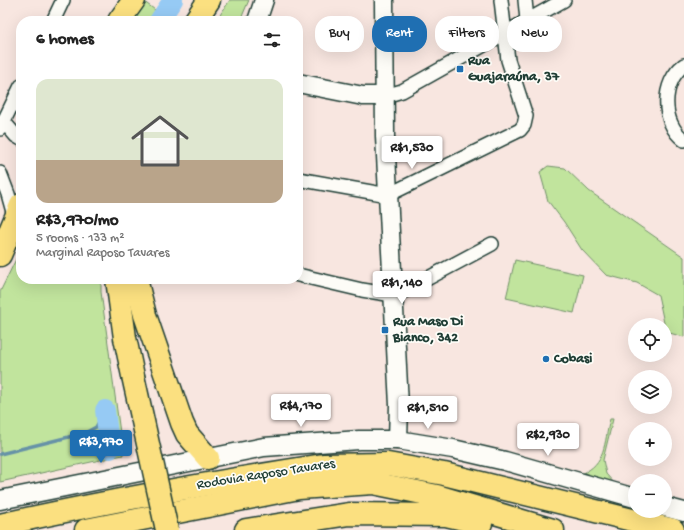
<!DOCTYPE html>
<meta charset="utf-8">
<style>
:root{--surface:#fff;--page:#f6f6f6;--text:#222;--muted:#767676;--accent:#1f6fb2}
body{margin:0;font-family:"Gochi Hand",sans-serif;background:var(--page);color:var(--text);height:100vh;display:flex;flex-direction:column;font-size:15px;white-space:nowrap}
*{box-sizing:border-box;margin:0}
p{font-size:13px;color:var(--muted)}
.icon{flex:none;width:22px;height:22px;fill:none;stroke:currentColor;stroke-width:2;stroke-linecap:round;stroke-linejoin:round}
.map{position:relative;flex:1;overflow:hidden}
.side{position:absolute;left:16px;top:16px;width:287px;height:268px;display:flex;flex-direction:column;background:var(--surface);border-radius:16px;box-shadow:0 4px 16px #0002}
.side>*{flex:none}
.banner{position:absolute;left:315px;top:16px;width:309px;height:36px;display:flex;gap:8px}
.controls{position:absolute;left:628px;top:318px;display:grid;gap:8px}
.controls a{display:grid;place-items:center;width:44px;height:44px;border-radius:50%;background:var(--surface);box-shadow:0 4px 16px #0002;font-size:20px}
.price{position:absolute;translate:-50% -34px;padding:0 9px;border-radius:4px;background:#fff;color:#222;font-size:13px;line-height:26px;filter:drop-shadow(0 1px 2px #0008)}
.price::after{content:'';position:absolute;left:50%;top:24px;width:12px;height:9px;margin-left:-6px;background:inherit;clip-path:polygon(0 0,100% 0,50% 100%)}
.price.selected{background:var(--accent);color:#fff}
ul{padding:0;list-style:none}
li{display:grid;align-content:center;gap:8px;height:212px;padding:0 20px}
li span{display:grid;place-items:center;height:124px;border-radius:12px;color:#555}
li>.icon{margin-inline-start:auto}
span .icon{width:72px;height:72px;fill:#fffc;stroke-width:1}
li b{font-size:17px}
h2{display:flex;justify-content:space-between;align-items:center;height:48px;padding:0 20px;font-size:17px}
.pill{padding:0 14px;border-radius:16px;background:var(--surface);box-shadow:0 4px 16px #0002;font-size:14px;line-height:36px}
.pill.selected{background:var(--accent);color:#fff}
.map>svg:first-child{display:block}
</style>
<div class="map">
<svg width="684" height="530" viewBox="0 0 684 530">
<rect width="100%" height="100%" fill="#f8e6e0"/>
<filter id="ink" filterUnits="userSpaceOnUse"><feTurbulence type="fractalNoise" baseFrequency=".025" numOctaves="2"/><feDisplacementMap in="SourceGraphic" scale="8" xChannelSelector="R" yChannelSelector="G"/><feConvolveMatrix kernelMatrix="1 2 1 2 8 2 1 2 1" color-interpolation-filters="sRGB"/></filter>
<g filter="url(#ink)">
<g fill="#c1e49d" stroke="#709068">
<polygon points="230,0 249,0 240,21 216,21"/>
<polygon points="143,1 170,21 133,21"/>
<polygon points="548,166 565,168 589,191 684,257 684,337 666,332 658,295 637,283 606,275 582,250 564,222 548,201 540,172"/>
<polygon points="21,249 21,279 101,279 101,292 123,455 0,482 0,292"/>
<polygon points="515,260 583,275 574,313 506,298"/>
<path d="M610,419H613L603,460L606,474L615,484L581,474C606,464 604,443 610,419Z"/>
</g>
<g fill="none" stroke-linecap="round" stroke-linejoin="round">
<polyline stroke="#6692a7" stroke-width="3.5" points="0,454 85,433 96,427 105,410"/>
<g stroke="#96caf4" stroke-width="20">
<polyline points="159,21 173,0"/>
<polyline points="105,410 110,449"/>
</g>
<g stroke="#1f3d34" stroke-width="16">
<g id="street">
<polyline points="525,0 527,20"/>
<polyline points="53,21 63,0"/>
<path d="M684,65C661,82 661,123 684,140"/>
<polyline points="385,96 402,91 564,0"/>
<polyline points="4,122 16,136 21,139"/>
<polyline points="0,129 21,86"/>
<polyline points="0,173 8,194 15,219"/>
<polyline points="298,179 388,195 520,130 524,125 526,116 508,60 501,0"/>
<polyline points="298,275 362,290 393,295 406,290 492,244"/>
</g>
</g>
<g stroke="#1f3d34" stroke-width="21">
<g id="secondary">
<polyline points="384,0 385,136 399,405 398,440"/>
<polyline points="257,21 264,0"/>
<polyline points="298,83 363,96 385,96"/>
<polyline points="0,500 264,447 359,440 398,440 453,449 505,461 635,498"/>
<polyline points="665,507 684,512"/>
</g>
</g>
<g stroke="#1f3d34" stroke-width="25">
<g id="highway">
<polyline points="119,21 134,0"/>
<polyline points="195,21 209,0"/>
<polyline points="0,255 21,205"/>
<polyline points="117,279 125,338 133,376"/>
<polyline points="136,279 145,315 182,423 187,434 208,458"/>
<path d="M0,525C107,501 215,482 323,465L388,464L444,474L673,530"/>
<polyline points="86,530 299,488 373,483 437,496 553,530"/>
<polyline points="246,530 349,514 446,515 481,523"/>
</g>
</g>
<use href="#street" stroke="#fdfcf7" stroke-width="13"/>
<use href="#secondary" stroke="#fdfcf7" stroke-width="18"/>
<use href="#highway" stroke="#fbe080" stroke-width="22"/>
<g stroke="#1f3d34" stroke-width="25" stroke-linecap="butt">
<polyline id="highway-bridge" points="133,376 167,530"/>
</g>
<use href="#highway-bridge" stroke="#fbe080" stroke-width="22"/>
</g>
</g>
<g fill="#1f6fb2" stroke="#fdfcf7" stroke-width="1.5">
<rect x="456" y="65" width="8" height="8" rx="2"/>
<rect x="381" y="326" width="8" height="8" rx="2"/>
<circle cx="546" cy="359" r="4"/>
</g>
<g text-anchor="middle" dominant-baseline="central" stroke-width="3.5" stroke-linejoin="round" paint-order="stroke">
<g font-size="14" font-weight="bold" fill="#1f3d34" stroke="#fdfcf7" text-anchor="start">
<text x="468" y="61">Rua<tspan x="468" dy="16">Guajaraúna, 37</tspan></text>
<text x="393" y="322">Rua Maso Di<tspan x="393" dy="16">Bianco, 342</tspan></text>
<text x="554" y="359">Cobasi</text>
</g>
<g font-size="14" fill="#1f3d34" stroke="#fdfcf7">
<text transform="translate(266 475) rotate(-9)">Rodovia Raposo Tavares</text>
</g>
</g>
</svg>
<div class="controls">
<a><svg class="icon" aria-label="locate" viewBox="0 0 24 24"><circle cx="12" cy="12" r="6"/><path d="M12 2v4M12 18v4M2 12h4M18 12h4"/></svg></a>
<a><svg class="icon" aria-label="layers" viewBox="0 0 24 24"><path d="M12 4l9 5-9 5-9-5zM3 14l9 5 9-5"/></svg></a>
<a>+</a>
<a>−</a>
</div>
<b class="price" style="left:412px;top:170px">R$1,530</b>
<b class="price" style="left:402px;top:305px">R$1,140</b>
<b class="price" style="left:301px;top:428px">R$4,170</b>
<b class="price" style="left:428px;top:430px">R$1,510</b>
<b class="price" style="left:548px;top:457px">R$2,930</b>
<b class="price selected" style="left:101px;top:464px">R$3,970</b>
<div class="banner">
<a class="pill">Buy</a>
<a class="pill selected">Rent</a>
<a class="pill">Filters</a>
<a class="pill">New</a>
</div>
<section class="side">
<h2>6 homes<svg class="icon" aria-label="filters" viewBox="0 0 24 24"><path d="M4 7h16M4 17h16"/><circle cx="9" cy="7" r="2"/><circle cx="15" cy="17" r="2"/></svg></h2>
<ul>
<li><span style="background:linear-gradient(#dfe7d0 65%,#b9a48a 0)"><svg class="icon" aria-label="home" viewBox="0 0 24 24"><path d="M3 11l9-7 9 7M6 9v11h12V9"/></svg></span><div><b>R$3,970/mo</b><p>5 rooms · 133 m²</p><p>Marginal Raposo Tavares</p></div></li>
</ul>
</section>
</div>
